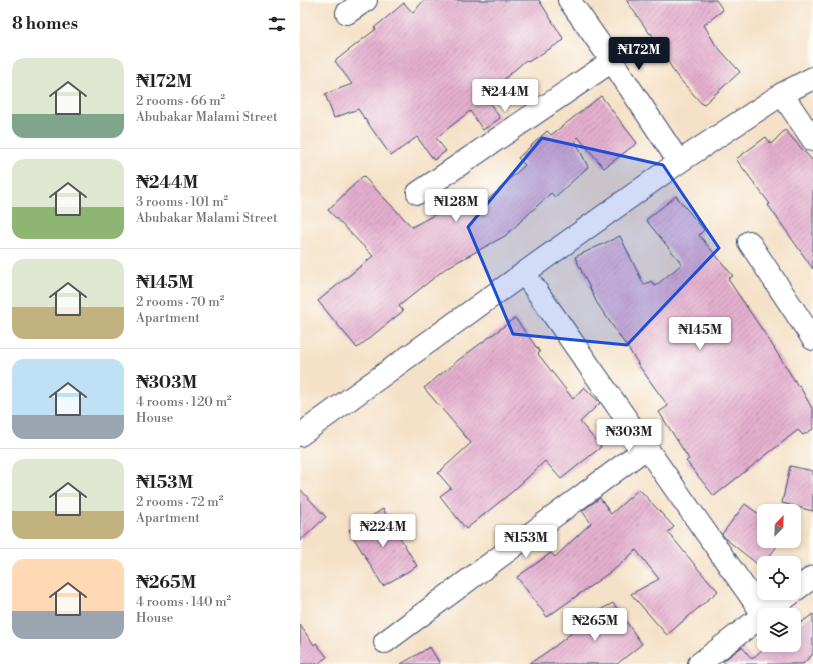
<!DOCTYPE html>
<meta charset="utf-8">
<style>
:root{--surface:#fff;--page:#f2f2f2;--text:#222;--muted:#767676;--line:#e0e0e0;--accent:#111827}
body{margin:0;font-family:"Libre Bodoni",serif;background:var(--page);color:var(--text);height:100vh;display:flex;flex-direction:column;font-size:15px;white-space:nowrap}
*{box-sizing:border-box;margin:0}
p{font-size:13px;color:var(--muted)}
.icon{flex:none;width:22px;height:22px;fill:none;stroke:currentColor;stroke-width:2;stroke-linecap:round;stroke-linejoin:round}
.map{position:relative;flex:1;overflow:hidden}
.sheet{display:flex;flex-direction:column;background:var(--surface);width:300px}
.sheet>*{flex:none}
.needle{width:26px;rotate:23deg}
.fabs{position:absolute;left:457px;top:504px;display:grid;gap:8px}
.fabs a{display:grid;place-items:center;width:44px;height:44px;border-radius:8px;background:var(--surface);box-shadow:0 2px 6px #0003;font-size:20px}
.price{position:absolute;translate:-50% -34px;padding:0 9px;border-radius:4px;background:#fff;color:#222;font-size:13px;line-height:26px;filter:drop-shadow(0 1px 2px #0008)}
.price::after{content:'';position:absolute;left:50%;top:24px;width:12px;height:9px;margin-left:-6px;background:inherit;clip-path:polygon(0 0,100% 0,50% 100%)}
.price.active{background:var(--accent);color:#fff}
ul{padding:0;list-style:none}
li{display:flex;align-items:center;gap:12px;height:100px;padding:0 12px}
li+li{border-top:1px solid var(--line)}
li span{display:grid;place-items:center;flex:none;width:112px;height:80px;border-radius:12px;color:#555}
li>.icon{margin-inline-start:auto}
span .icon{width:48px;height:48px;fill:#fffc;stroke-width:1}
li b{font-size:17px}
h2{display:flex;justify-content:space-between;align-items:center;height:48px;padding:0 12px;font-size:17px}
main{display:flex;flex:1;min-height:0}
.map>svg:first-child{display:block}
</style>
<main>
<section class="sheet">
<h2>8 homes<svg class="icon" aria-label="filters" viewBox="0 0 24 24"><path d="M4 7h16M4 17h16"/><circle cx="9" cy="7" r="2"/><circle cx="15" cy="17" r="2"/></svg></h2>
<ul>
<li><span style="background:linear-gradient(#dfe7d0 70%,#7fa58c 0)"><svg class="icon" aria-label="home" viewBox="0 0 24 24"><path d="M3 11l9-7 9 7M6 9v11h12V9"/></svg></span><div><b>₦172M</b><p>2 rooms · 66 m²</p><p>Abubakar Malami Street</p></div></li>
<li><span style="background:linear-gradient(#dfe7d0 60%,#8fb573 0)"><svg class="icon" aria-label="home" viewBox="0 0 24 24"><path d="M3 11l9-7 9 7M6 9v11h12V9"/></svg></span><div><b>₦244M</b><p>3 rooms · 101 m²</p><p>Abubakar Malami Street</p></div></li>
<li><span style="background:linear-gradient(#dfe7d0 60%,#c2b280 0)"><svg class="icon" aria-label="home" viewBox="0 0 24 24"><path d="M3 11l9-7 9 7M6 9v11h12V9"/></svg></span><div><b>₦145M</b><p>2 rooms · 70 m²</p><p>Apartment</p></div></li>
<li><span style="background:linear-gradient(#bfe0f5 70%,#9aa5b1 0)"><svg class="icon" aria-label="home" viewBox="0 0 24 24"><path d="M3 11l9-7 9 7M6 9v11h12V9"/></svg></span><div><b>₦303M</b><p>4 rooms · 120 m²</p><p>House</p></div></li>
<li><span style="background:linear-gradient(#dfe7d0 65%,#c2b280 0)"><svg class="icon" aria-label="home" viewBox="0 0 24 24"><path d="M3 11l9-7 9 7M6 9v11h12V9"/></svg></span><div><b>₦153M</b><p>2 rooms · 72 m²</p><p>Apartment</p></div></li>
<li><span style="background:linear-gradient(#ffd9b3 65%,#9aa5b1 0)"><svg class="icon" aria-label="home" viewBox="0 0 24 24"><path d="M3 11l9-7 9 7M6 9v11h12V9"/></svg></span><div><b>₦265M</b><p>4 rooms · 140 m²</p><p>House</p></div></li>
</ul>
</section>
<div class="map">
<svg width="513" height="664" viewBox="0 0 513 664">
<defs>
<pattern id="building-hatch" width="6" height="6" patternUnits="userSpaceOnUse"><rect width="6" height="6" fill="#e4afce"/><path d="M-1 1l2-2M0 6l6-6M5 7l2-2" fill="none" stroke="#b88faa"/></pattern>
</defs>
<rect width="100%" height="100%" fill="#fdfcf7"/>
<filter id="ink" filterUnits="userSpaceOnUse"><feTurbulence type="fractalNoise" baseFrequency=".025" numOctaves="2"/><feDisplacementMap in="SourceGraphic" scale="8" xChannelSelector="R" yChannelSelector="G"/><feConvolveMatrix kernelMatrix="1 2 1 2 8 2 1 2 1" color-interpolation-filters="sRGB"/></filter>
<filter id="wash" filterUnits="userSpaceOnUse"><feTurbulence type="fractalNoise" baseFrequency=".012" numOctaves="4" result="noise"/><feDisplacementMap in="SourceGraphic" scale="16" xChannelSelector="R" yChannelSelector="G"/><feGaussianBlur stdDeviation="0.9" result="paint"/><feColorMatrix in="noise" values="0 0 0 0 0 0 0 0 0 0 0 0 0 0 0 0 0 1.4 0 .05"/><feComposite in="paint" operator="in"/></filter>
<g filter="url(#wash)">
<rect width="100%" height="100%" fill="#f5e1c7"/>
<g id="blocks">
<g fill="url(#building-hatch)">
<polygon points="124,0 239,0 264,40 228,62 226,60 185,96 200,118 183,130 170,111 136,138 146,151 134,160 117,137 91,156 58,109 34,118 25,94 52,84 35,61 76,29 74,28 104,3 113,13"/>
<polygon points="326,0 416,0 423,10 404,25 415,44 440,72 403,105 376,75 351,33 350,34"/>
<polygon points="301,96 337,143 304,168 278,137 275,140 288,167 255,197 251,193 205,236 146,268 99,306 103,311 57,348 18,301 73,256 28,210 63,176 112,227 167,197 175,212 225,165 218,158 247,131 251,135"/>
<polygon points="485,130 513,161 513,269 468,205 470,204 436,159 466,137 471,144"/>
<polygon points="376,196 404,230 399,235 433,276 428,279 469,340 498,386 499,385 513,410 513,429 503,435 498,430 414,496 386,461 389,459 359,412 368,406 337,363 338,363 297,303 275,257 320,236 344,285 351,281 355,286 382,264 346,220"/>
<polygon points="215,318 240,352 238,354 273,399 284,387 300,403 280,422 301,447 261,479 245,461 212,492 166,529 140,496 151,488 138,473 171,443 124,388 157,361"/>
<polygon points="490,466 513,471 513,511 482,503"/>
<polygon points="0,489 26,517 0,541"/>
<polygon points="339,489 374,527 368,532 399,570 418,591 367,635 331,594 359,579 336,550 316,568 247,617 217,577 251,553 255,557 291,523 282,511 300,498 311,514"/>
<polygon points="445,504 464,518 464,541 481,541 461,567 427,540 422,534"/>
<polygon points="83,509 117,566 83,586 49,530"/>
<polygon points="313,603 342,644 317,664 229,664 254,647 300,610"/>
<polygon points="513,614 513,654 503,664 426,664 423,661 442,647 452,659 467,645 494,645 494,628"/>
<polygon points="0,625 14,645 16,643 27,657 18,664 0,664"/>
<polygon points="130,647 140,664 101,664"/>
</g>
</g>
</g>
<g filter="url(#ink)">
<use href="#blocks" fill-opacity="0" stroke="#3c4a6e" stroke-width="1"/>
<g fill="none" stroke-linecap="round" stroke-linejoin="round">
<g stroke="#3c4a6e" stroke-width="24">
<g id="minor">
<polyline points="269,0 312,61 379,162"/>
<polyline points="47,13 66,0"/>
<polyline points="482,94 513,140"/>
<polyline points="118,193 312,61"/>
<polyline points="449,242 513,339"/>
<polyline points="224,273 463,614"/>
<polyline points="0,435 224,273 379,162 482,94 513,78"/>
<polyline points="494,591 513,577"/>
<polyline points="85,642 346,448"/>
<polyline points="399,664 492,593"/>
</g>
</g>
<use href="#minor" stroke="#fff" stroke-width="22"/>
</g>
</g>
<path fill="#1d4ed8" fill-opacity="0.2" stroke="#1d4ed8" stroke-width="3" stroke-linejoin="round" d="M242,138L363,165L419,248L327,345L213,334L168,227Z"/>
</svg>
<div class="fabs">
<a><svg class="needle" viewBox="-14 -14 28 28"><path d="M0-13l5 13h-10z" fill="#e53935"/><path d="M0 13l5-13h-10z" fill="#767676"/></svg></a>
<a><svg class="icon" aria-label="locate" viewBox="0 0 24 24"><circle cx="12" cy="12" r="6"/><path d="M12 2v4M12 18v4M2 12h4M18 12h4"/></svg></a>
<a><svg class="icon" aria-label="layers" viewBox="0 0 24 24"><path d="M12 4l9 5-9 5-9-5zM3 14l9 5 9-5"/></svg></a>
</div>
<b class="price active" style="left:339px;top:71px">₦172M</b>
<b class="price" style="left:205px;top:113px">₦244M</b>
<b class="price" style="left:156px;top:223px">₦128M</b>
<b class="price" style="left:400px;top:351px">₦145M</b>
<b class="price" style="left:329px;top:453px">₦303M</b>
<b class="price" style="left:83px;top:548px">₦224M</b>
<b class="price" style="left:226px;top:559px">₦153M</b>
<b class="price" style="left:295px;top:642px">₦265M</b>
</div>
</main>
